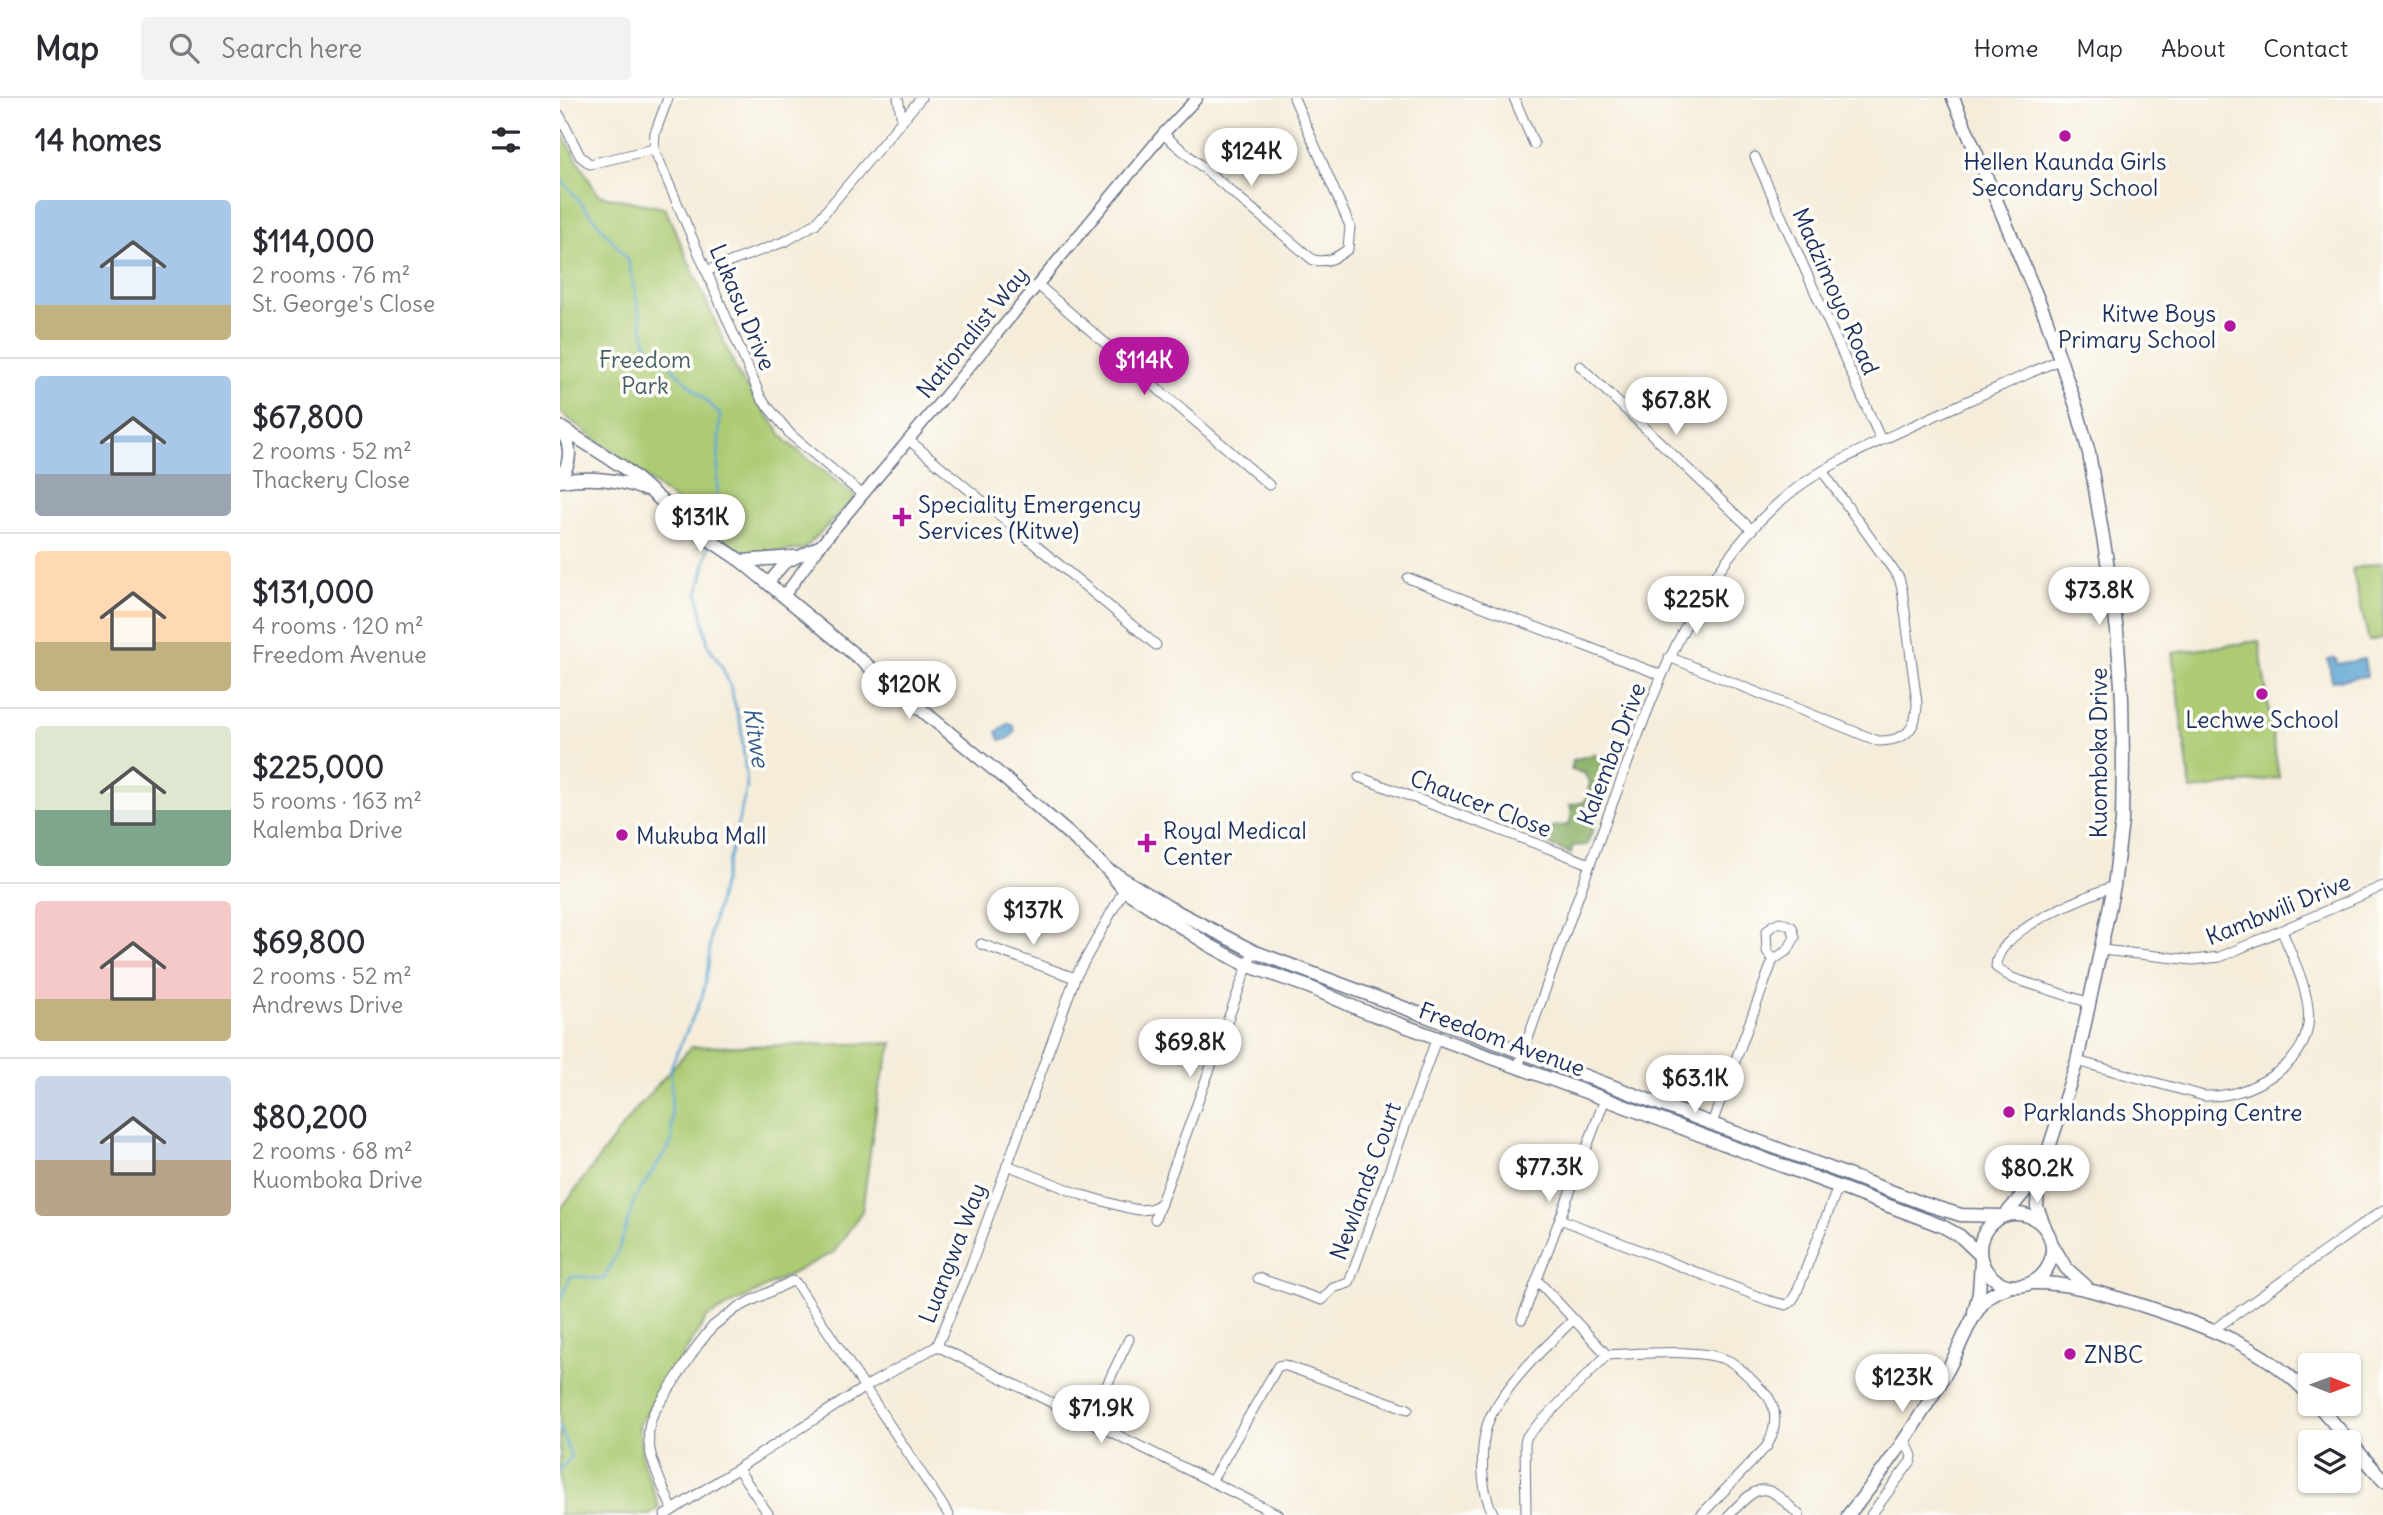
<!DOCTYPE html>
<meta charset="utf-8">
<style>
:root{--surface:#fff;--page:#f2f2f3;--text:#2b2b33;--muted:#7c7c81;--line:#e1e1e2;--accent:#b5179e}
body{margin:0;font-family:Delius,sans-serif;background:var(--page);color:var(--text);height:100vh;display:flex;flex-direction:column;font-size:26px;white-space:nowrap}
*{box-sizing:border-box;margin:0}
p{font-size:23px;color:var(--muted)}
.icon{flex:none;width:38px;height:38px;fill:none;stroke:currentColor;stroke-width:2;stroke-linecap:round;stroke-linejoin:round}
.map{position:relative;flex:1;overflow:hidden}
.panel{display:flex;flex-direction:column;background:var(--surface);width:560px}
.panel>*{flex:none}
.needle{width:46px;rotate:91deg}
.buttons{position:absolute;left:1738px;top:1255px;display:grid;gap:14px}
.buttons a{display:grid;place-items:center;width:63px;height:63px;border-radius:7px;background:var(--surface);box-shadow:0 2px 5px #0004;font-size:35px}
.price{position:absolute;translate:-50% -60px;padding:0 16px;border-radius:24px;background:#fff;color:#222;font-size:23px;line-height:46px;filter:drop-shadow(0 2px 4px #0008)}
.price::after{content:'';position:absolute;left:50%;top:42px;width:21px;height:16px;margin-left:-10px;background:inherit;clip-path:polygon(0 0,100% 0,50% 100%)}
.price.active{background:var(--accent);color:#fff}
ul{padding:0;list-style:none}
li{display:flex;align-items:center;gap:21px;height:175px;padding:0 35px}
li+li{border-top:2px solid var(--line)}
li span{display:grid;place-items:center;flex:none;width:196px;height:140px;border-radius:7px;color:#555}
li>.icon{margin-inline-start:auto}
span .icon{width:84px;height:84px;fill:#fffc;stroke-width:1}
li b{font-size:30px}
h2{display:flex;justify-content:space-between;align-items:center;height:84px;padding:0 35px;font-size:30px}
header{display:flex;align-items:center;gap:42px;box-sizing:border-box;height:98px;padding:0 35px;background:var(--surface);border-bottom:2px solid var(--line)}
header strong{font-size:33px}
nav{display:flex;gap:38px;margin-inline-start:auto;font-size:24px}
.search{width:490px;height:63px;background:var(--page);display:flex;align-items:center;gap:18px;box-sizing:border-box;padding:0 24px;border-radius:7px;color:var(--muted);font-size:26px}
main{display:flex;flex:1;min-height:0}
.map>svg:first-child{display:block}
</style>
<header>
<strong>Map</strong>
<div class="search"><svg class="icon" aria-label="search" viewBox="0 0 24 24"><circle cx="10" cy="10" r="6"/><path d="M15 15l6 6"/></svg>Search here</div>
<nav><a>Home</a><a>Map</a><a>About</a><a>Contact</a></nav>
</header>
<main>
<section class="panel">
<h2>14 homes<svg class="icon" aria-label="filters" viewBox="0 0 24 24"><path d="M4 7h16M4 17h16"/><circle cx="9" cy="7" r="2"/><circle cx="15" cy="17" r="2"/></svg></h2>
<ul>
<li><span style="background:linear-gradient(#a9c7e8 75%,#c2b280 0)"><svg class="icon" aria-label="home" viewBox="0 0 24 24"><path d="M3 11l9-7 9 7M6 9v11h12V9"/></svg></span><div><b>$114,000</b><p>2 rooms · 76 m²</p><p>St. George's Close</p></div></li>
<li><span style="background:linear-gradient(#a9c7e8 70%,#9aa5b1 0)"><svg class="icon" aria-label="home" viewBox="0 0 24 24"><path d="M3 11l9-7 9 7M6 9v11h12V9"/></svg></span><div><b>$67,800</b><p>2 rooms · 52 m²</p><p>Thackery Close</p></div></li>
<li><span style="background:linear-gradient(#ffd9b3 65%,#c2b280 0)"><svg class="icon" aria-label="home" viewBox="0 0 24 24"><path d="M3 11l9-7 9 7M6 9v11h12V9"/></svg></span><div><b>$131,000</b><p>4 rooms · 120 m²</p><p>Freedom Avenue</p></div></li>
<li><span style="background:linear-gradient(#dfe7d0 60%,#7fa58c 0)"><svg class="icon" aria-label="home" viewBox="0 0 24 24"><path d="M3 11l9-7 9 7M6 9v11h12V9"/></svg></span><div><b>$225,000</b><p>5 rooms · 163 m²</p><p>Kalemba Drive</p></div></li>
<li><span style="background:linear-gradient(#f6c9c9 70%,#c2b280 0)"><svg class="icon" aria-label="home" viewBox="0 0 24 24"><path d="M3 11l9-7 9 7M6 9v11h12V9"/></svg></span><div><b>$69,800</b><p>2 rooms · 52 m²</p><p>Andrews Drive</p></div></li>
<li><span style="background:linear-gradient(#c9d6e8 60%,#b9a48a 0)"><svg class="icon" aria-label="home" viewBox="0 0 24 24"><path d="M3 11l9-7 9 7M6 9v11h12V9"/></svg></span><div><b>$80,200</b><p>2 rooms · 68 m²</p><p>Kuomboka Drive</p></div></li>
</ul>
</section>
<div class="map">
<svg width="1823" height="1417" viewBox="0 0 1823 1417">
<rect width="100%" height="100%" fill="#fdfcf7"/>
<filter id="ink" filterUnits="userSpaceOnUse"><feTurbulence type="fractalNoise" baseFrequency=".0143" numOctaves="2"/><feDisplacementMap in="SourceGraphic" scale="14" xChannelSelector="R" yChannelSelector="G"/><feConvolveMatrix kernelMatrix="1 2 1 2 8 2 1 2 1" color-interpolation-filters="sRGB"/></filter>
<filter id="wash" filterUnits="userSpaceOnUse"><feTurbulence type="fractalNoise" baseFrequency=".00686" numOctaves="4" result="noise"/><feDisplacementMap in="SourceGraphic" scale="28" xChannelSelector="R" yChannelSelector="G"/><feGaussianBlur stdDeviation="1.57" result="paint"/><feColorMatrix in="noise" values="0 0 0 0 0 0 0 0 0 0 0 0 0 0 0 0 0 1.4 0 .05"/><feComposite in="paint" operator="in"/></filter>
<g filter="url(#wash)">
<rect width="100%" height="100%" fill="#f5edda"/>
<g fill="#accb73" stroke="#647d68" stroke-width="2">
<polygon points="0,32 38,97 105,110 179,278 227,344 296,399 244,451 186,457 0,314"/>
<polygon points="1823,464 1823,540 1809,543 1792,471"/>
<polygon points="1699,543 1719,680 1631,692 1612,555"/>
<polygon points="333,945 319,990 302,1113 274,1154 147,1219 79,1327 83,1364 99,1409 90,1417 0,1417 0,1112 72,1016 131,949"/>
</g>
<polygon fill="#89af65" stroke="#526f62" stroke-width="2" points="1034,656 1043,662 1055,665 1054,670 1043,702 1037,703 1036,722 1027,747 1012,748 1011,756 988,746 992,729 1009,727 1012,715 1010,707 1025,704 1030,685 1024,675 1011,672 1013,662"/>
<g fill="#5ba5d3" stroke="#3b6a98" stroke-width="2">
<polygon points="1776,560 1777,566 1804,561 1807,578 1772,583 1768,561"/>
<path d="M449,625L453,627L455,633C451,640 448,642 440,642L437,634Z"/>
</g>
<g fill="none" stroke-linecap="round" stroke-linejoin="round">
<g stroke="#5ba5d3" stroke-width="2.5">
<polyline points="0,80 68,161 86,245 160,316 156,421 152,438"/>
<polyline points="0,1202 11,1178 44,1181 60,1148 75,1100 112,1044 111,968 142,899 148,870 151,832 187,689 181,629 170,588 162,569 148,547 138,496 149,448"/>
<polyline points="0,1329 11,1358 0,1373"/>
</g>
</g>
</g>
<g filter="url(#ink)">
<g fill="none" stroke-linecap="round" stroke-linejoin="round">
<g stroke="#677289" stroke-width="11">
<g id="minor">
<polyline points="108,0 95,35 94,51 201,300 231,337 303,397"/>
<polyline points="338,0 342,22"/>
<polyline points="954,0 974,46"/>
<polyline points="0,18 20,58 30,66 94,51"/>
<path d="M603,36L753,162C768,165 776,160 788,151L790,128L734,0"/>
<polyline points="1195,59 1321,342"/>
<polyline points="146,173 226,143 255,126 361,0"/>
<polyline points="478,187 709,387"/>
<polyline points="1020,268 1192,432"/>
<polyline points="350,343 596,547"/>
<polyline points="848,480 1101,577"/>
<path d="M1109,559L1318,643C1345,643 1357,632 1357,605L1342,491L1339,480L1263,374"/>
<polyline points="799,679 1030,766"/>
<polygon points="1220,824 1232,829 1235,839 1228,852 1213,862 1207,853 1206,834 1213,827"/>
<polyline points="421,846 515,880"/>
<polyline points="1542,852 1633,862 1660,859 1823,788"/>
<path d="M1530,905L1452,880L1436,869C1436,832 1524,799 1554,788"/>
<path d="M1517,963L1644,998C1669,999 1689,992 1710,979C1774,940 1744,887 1722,833"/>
<path d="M958,969C990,878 1022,786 1056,696C1095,592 1131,485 1215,408C1256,370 1311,347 1361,324C1408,303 1455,282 1501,261"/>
<polyline points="1152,1025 1213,862"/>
<polyline points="447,1067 522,1097 564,1109 579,1112 590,1111 601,1106"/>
<polyline points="595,1121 693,853"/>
<polyline points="1000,1121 1207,1202 1226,1207 1231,1204 1236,1196 1278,1089"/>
<polyline points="698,1180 762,1202 773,1190 789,1185 877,939"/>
<polyline points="977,1182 1047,1257"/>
<polyline points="962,1221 1045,1001"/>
<polyline points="1653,1232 1823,1112"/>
<polyline points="377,1248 719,1417"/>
<polyline points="529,1324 569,1241"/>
<polyline points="178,1371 209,1417"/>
<polyline points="651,1384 718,1268 724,1267 848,1311"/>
<path d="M112,1411C101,1382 78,1345 94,1314L138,1247L153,1228L177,1210L232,1183L236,1185L389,1417"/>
<polyline points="105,1417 305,1289 377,1248 410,1170 515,880 566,788"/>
<path d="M934,1417C919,1390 918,1338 934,1312C954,1278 985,1249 1013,1222"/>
<path d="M966,1417L965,1345L967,1338L1047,1257C1079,1256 1144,1249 1171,1264C1183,1271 1193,1284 1203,1293C1219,1308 1217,1330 1207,1348L1141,1417"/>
<path d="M1169,1417C1202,1382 1206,1385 1239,1417"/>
<polyline points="1311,1417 1351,1363 1352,1358 1345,1341"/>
</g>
</g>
<g stroke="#677289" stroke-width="13">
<g id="tertiary">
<polyline points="208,485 224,466 259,448"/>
<polyline points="224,498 261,447 603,36 637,0"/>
</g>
</g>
<g stroke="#677289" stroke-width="15">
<g id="secondary">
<polyline points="1393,0 1486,220 1516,308 1529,355 1548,469 1557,533 1562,601 1563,662 1562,723 1554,788 1517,963 1478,1084 1477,1109 1486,1132"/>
<polyline points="0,329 63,369 135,432 181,463 443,679 516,742 548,772 564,792 649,847 686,867 749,889 801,912 1045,1001 1382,1128 1400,1138 1420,1157"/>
<path d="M0,331C13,347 11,365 0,381"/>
<path d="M0,383C29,379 55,380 83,391"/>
<polyline points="181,463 234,459"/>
<polyline points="554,775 610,810 693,853 1365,1106 1401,1117 1441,1118"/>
<circle cx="1456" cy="1152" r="36"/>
<polyline points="1446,1116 1478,1078"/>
<polyline points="1492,1146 1506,1170 1526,1188"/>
<path d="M1471,1185C1510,1184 1544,1196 1581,1207C1643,1227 1706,1249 1750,1298"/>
<polyline points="1414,1214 1419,1195 1421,1163"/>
<polyline points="1757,1306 1823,1382"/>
<path d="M1288,1417C1325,1373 1357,1325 1386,1275C1400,1251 1409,1219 1428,1199C1435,1193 1444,1191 1452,1188"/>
</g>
</g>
<use href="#minor" stroke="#fff" stroke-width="9"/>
<use href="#tertiary" stroke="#fff" stroke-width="10"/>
<use href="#secondary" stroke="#fff" stroke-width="12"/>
</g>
</g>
<g fill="#b5179e" stroke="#fdfcf7" stroke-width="2.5">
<circle cx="1505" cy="38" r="7"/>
<circle cx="1670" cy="228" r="7"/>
<path d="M338.5 408.5h7v7h7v7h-7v7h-7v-7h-7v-7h7z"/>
<circle cx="1702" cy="596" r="7"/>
<circle cx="62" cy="737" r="7"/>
<path d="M583.5 734.5h7v7h7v7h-7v7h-7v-7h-7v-7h7z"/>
<circle cx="1449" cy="1014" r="7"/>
<circle cx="1510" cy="1256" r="7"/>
</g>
<g text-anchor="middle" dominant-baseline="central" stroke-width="7" stroke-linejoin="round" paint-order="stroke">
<g font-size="23" fill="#1b2f5e" stroke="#fdfcf7" text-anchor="start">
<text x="1505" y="63" text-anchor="middle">Hellen Kaunda Girls<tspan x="1505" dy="26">Secondary School</tspan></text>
<text x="1656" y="215" text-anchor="end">Kitwe Boys<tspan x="1656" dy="26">Primary School</tspan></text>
<text x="358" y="406">Speciality Emergency<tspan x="358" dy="26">Services (Kitwe)</tspan></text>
<text x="1702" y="621" text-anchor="middle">Lechwe School</text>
<text x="603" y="732">Royal Medical<tspan x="603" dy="26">Center</tspan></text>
<text x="76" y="737">Mukuba Mall</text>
<text x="1463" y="1014">Parklands Shopping Centre</text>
<text x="1524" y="1256">ZNBC</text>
</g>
<g font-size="23" fill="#1b2f5e" stroke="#fdfcf7">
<text transform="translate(1276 193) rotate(66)">Madzimoyo Road</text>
<text transform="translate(183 209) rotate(67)">Lukasu Drive</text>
<text transform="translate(412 234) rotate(-51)">Nationalist Way</text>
<text transform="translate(1538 655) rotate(-90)">Kuomboka Drive</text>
<text transform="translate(1051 656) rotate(-69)">Kalemba Drive</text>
<text transform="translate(921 705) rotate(21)">Chaucer Close</text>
<text transform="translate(1718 811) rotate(-22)">Kambwili Drive</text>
<text transform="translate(942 941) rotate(20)">Freedom Avenue</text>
<text transform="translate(805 1083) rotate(-70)">Newlands Court</text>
<text transform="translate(392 1155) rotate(-69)">Luangwa Way</text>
</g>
<g font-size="23" fill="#465e64" stroke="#fdfcf7">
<text x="85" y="261">Freedom<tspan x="85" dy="26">Park</tspan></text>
</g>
<g font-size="24" font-style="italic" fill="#355e8d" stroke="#fdfcf7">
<text transform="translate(197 639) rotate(81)">Kitwe</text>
</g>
</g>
</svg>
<div class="buttons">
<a><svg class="needle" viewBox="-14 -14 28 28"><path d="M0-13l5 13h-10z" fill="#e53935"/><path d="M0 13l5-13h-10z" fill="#7c7c81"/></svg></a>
<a><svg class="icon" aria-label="layers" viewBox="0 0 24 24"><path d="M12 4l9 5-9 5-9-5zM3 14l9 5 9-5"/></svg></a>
</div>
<b class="price" style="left:691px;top:90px">$124K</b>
<b class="price active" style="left:584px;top:299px">$114K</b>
<b class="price" style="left:1116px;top:339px">$67.8K</b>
<b class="price" style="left:140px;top:456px">$131K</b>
<b class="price" style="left:1539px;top:529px">$73.8K</b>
<b class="price" style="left:1136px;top:538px">$225K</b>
<b class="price" style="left:349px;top:623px">$120K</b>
<b class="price" style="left:473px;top:849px">$137K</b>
<b class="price" style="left:630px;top:981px">$69.8K</b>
<b class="price" style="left:1135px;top:1017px">$63.1K</b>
<b class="price" style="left:989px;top:1106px">$77.3K</b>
<b class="price" style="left:1477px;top:1107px">$80.2K</b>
<b class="price" style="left:1342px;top:1316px">$123K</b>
<b class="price" style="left:541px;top:1347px">$71.9K</b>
</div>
</main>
